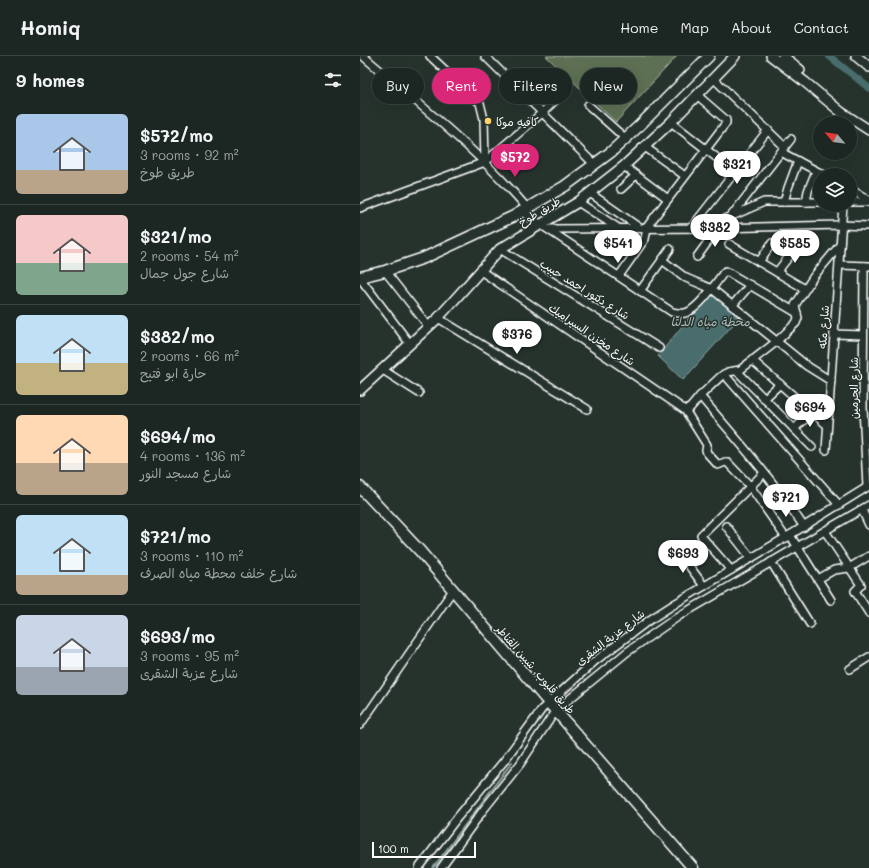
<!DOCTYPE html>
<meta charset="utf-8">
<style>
:root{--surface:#1c2622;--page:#252e2a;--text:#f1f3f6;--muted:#a0a5a5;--line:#3a4340;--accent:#db2777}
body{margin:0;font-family:Mali,"Playpen Sans Arabic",sans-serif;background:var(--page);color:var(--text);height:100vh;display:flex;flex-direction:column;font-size:15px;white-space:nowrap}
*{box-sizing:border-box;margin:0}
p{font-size:13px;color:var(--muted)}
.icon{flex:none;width:22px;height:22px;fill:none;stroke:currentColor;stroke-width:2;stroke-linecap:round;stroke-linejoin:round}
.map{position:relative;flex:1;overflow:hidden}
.panel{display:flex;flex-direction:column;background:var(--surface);width:360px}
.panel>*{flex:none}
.hud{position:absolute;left:12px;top:12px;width:380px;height:36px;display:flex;gap:8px}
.needle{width:26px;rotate:299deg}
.controls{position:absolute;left:453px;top:60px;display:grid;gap:8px}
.controls a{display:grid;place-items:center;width:44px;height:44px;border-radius:50%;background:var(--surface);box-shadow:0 4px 16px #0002,0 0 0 1px var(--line);font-size:20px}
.scale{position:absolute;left:12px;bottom:10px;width:104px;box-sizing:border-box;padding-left:4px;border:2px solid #fff;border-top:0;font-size:11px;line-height:14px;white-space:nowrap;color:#fff;-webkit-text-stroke:3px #26332d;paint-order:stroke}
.price{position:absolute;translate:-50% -34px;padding:0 9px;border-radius:14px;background:#fff;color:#222;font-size:13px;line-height:26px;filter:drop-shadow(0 1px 2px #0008)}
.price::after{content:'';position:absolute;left:50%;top:24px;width:12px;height:9px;margin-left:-6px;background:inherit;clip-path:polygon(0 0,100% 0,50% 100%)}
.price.current{background:var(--accent);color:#fff}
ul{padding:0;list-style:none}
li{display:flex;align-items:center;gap:12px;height:100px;padding:0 16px}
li+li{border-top:1px solid var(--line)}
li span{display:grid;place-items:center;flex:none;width:112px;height:80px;border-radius:6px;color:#555}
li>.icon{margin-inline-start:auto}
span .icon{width:48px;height:48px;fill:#fffc;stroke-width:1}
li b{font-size:17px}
h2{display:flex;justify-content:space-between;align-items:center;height:48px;padding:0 16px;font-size:17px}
.pill{padding:0 14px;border-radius:18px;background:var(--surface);box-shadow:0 4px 16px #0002,0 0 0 1px var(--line);font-size:14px;line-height:36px}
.pill.current{background:var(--accent);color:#fff}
header{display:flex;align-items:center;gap:24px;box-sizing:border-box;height:56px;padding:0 20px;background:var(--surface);border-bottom:1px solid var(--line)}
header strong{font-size:19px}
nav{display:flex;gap:22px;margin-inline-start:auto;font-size:14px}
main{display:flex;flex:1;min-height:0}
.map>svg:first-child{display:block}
</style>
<header>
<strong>Homiq</strong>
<nav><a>Home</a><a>Map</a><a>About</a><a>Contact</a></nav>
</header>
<main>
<section class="panel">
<h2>9 homes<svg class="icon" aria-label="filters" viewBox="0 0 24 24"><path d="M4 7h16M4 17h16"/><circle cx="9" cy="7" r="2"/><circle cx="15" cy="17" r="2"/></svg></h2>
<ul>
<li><span style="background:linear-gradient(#a9c7e8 70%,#b9a48a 0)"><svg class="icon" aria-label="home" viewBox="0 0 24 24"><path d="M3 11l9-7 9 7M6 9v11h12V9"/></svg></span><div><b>$572/mo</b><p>3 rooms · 92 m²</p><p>طريق طوخ</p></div></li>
<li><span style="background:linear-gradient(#f6c9c9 60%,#7fa58c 0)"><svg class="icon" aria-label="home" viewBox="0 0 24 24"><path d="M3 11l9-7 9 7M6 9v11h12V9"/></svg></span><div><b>$321/mo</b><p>2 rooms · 54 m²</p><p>شارع جول جمال</p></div></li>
<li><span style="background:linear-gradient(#bfe0f5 60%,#c2b280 0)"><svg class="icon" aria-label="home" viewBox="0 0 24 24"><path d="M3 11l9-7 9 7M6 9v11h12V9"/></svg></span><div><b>$382/mo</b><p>2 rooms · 66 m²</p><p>حارة ابو فتيح</p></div></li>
<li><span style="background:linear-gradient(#ffd9b3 60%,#b9a48a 0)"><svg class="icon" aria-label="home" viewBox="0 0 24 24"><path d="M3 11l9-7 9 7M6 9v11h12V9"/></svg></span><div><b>$694/mo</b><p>4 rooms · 136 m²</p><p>شارع مسجد النور</p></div></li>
<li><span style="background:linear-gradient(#bfe0f5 75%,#b9a48a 0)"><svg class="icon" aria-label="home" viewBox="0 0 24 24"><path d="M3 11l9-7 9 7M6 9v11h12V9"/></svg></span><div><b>$721/mo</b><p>3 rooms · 110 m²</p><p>شارع خلف محطة مياه الصرف</p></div></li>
<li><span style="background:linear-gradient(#c9d6e8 65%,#9aa5b1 0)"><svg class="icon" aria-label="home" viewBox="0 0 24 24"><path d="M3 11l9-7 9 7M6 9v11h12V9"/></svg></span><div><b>$693/mo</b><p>3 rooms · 95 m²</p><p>شارع عزبة الشقرى</p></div></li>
</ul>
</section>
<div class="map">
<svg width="509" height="812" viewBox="0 0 509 812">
<rect width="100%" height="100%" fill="#26332d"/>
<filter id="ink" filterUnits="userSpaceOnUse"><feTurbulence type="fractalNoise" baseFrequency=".025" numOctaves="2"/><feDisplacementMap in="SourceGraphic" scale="8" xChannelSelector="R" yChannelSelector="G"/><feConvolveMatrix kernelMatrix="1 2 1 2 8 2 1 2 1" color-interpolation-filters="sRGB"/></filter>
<g filter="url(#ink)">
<polygon fill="#5d7053" stroke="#aeb8a9" points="186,0 317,0 256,66"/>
<polygon fill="#486c6d" stroke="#91a7a7" points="350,236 379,262 323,324 298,300"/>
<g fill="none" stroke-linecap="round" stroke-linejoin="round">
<polyline stroke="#91a7a7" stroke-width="2" points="73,812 152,706"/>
<polyline stroke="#486c6d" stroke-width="7" points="469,0 509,32"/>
<g stroke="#fff" stroke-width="10">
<g id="minor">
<path d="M3,0C60,49 119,95 168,153"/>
<polyline points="70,0 120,47 124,63 125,106"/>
<polyline points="125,0 235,109"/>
<polyline points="353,22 425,91"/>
<polyline points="228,49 266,83"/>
<polyline points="311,66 375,116"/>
<polyline points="285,91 325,120"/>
<polyline points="421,96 464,119"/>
<polyline points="264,110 308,143"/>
<polyline points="261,133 276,119"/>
<polyline points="490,133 509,144"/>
<polyline points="230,137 280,172"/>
<polyline points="218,146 258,172"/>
<polyline points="424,146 428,132 438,105"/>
<polyline points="446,146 448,135 456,115"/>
<polyline points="490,146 509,146"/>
<polyline points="0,152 125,106 182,57 204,36"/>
<path d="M162,156L312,256C317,257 320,258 325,257C338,254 356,227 364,216L366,215L437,257"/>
<polyline points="372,159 431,83"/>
<polyline points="347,171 404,146 460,146"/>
<polyline points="286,172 366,67 366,64 337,39"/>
<polyline points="331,172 408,74"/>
<polyline points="188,173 358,172 481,169 509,170"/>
<polyline points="369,188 445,233"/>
<polyline points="140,193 299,292"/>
<polyline points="337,201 358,172"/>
<polyline points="302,204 326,222 352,233 447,310 471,325"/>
<polyline points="399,206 412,187"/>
<polyline points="479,209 509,210"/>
<polyline points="504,210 503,351 507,431"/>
<polyline points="25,215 69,271"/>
<polyline points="121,215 325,354 330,352 340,340 360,321 368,316 380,314 416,286 436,267 438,262 435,249 437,246 454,220 480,189"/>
<polyline points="417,216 438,189"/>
<polyline points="259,220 285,183 287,172"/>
<polyline points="0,222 50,288"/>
<polyline points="280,235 310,193"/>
<polyline points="372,250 390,229"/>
<polyline points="78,262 227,353"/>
<polyline points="474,278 503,279"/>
<polyline points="392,304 467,369"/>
<polyline points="23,314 59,337"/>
<polyline points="377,315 452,391"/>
<polyline points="364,318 479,449"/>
<path d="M340,340C376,382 413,424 444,471"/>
<polyline points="404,343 420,328"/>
<polyline points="325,354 347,389 346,394 347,397 358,409 365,406 368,407 390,430 426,482"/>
<polyline points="434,373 453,356"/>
<polyline points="466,394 483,149"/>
<polyline points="502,454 509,469"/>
<polyline points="366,470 391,502"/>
<polyline points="465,475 501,529 495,535 509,557"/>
<polyline points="430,479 471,544"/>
<polyline points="318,495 344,530"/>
<polyline points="411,506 450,568"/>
<polyline points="371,514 342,481 341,479 404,417"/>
<polyline points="458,523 474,514 489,512 509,500"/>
<polyline points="490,613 509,601"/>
<polyline points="0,669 93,534"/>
<polyline points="59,812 97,762 144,705 182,653 235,605 288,565 316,547 430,479 509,430"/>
<polyline points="81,812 124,753 160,708 196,654 267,596 319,560 509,449"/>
</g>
</g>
<g stroke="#fff" stroke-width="12">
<g id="tertiary">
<polyline points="411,0 445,26 481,56 509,74"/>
<polyline points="423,0 440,14"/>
<polyline points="496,0 509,11"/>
<polyline points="0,334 78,262 140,193 218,146 264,110 311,66 375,0"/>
</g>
</g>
<g stroke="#fff" stroke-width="13">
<g id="secondary">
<polyline points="0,221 25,215 64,202 152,161 205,130 251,96 278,71 349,0"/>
<polyline points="0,431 60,495 189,647 333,812"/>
</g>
</g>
<use href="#minor" stroke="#26332d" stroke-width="7"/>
<use href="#tertiary" stroke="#26332d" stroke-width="9"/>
<use href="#secondary" stroke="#26332d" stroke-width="10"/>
</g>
</g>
<circle fill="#ffd166" stroke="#26332d" stroke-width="1.5" cx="128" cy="65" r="4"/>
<g text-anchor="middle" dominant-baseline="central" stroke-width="3" stroke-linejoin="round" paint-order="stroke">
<g font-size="11" fill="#fff" stroke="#26332d" text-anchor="start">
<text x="136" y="65">كافيه موكا</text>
</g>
<g font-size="11" fill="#fff" stroke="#26332d">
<text transform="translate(179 155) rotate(-31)">طريق طوخ</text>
<text transform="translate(225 233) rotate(32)">شارع دكتور احمد حبيب</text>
<text transform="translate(463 271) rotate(-86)">شارع مكه</text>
<text transform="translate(232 278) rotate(34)">شارع مخزن السيراميك</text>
<text transform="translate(493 332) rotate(-90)">شارع الحرمين</text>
<text transform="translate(250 581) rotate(-38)">شارع عزبة الشقرى</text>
<text transform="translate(176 613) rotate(49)">طريق قليوب, شبين القناطر</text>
</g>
<g font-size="12" font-style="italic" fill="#adbdbd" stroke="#26332d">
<text x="350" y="265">محطة مياه الدلتا</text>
</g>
</g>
</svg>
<div class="controls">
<a><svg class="needle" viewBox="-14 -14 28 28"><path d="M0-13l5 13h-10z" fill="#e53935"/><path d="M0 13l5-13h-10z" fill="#a0a5a5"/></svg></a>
<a><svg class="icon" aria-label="layers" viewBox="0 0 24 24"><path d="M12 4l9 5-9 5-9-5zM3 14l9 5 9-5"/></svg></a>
</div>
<div class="scale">100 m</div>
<b class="price current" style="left:155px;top:122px">$572</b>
<b class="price" style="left:377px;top:129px">$321</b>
<b class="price" style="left:355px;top:192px">$382</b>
<b class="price" style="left:258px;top:208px">$541</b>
<b class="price" style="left:435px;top:208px">$585</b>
<b class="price" style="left:157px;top:299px">$376</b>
<b class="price" style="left:450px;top:372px">$694</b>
<b class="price" style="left:426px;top:462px">$721</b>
<b class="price" style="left:323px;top:518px">$693</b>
<div class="hud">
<a class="pill">Buy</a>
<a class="pill current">Rent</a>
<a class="pill">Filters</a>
<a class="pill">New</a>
</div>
</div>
</main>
